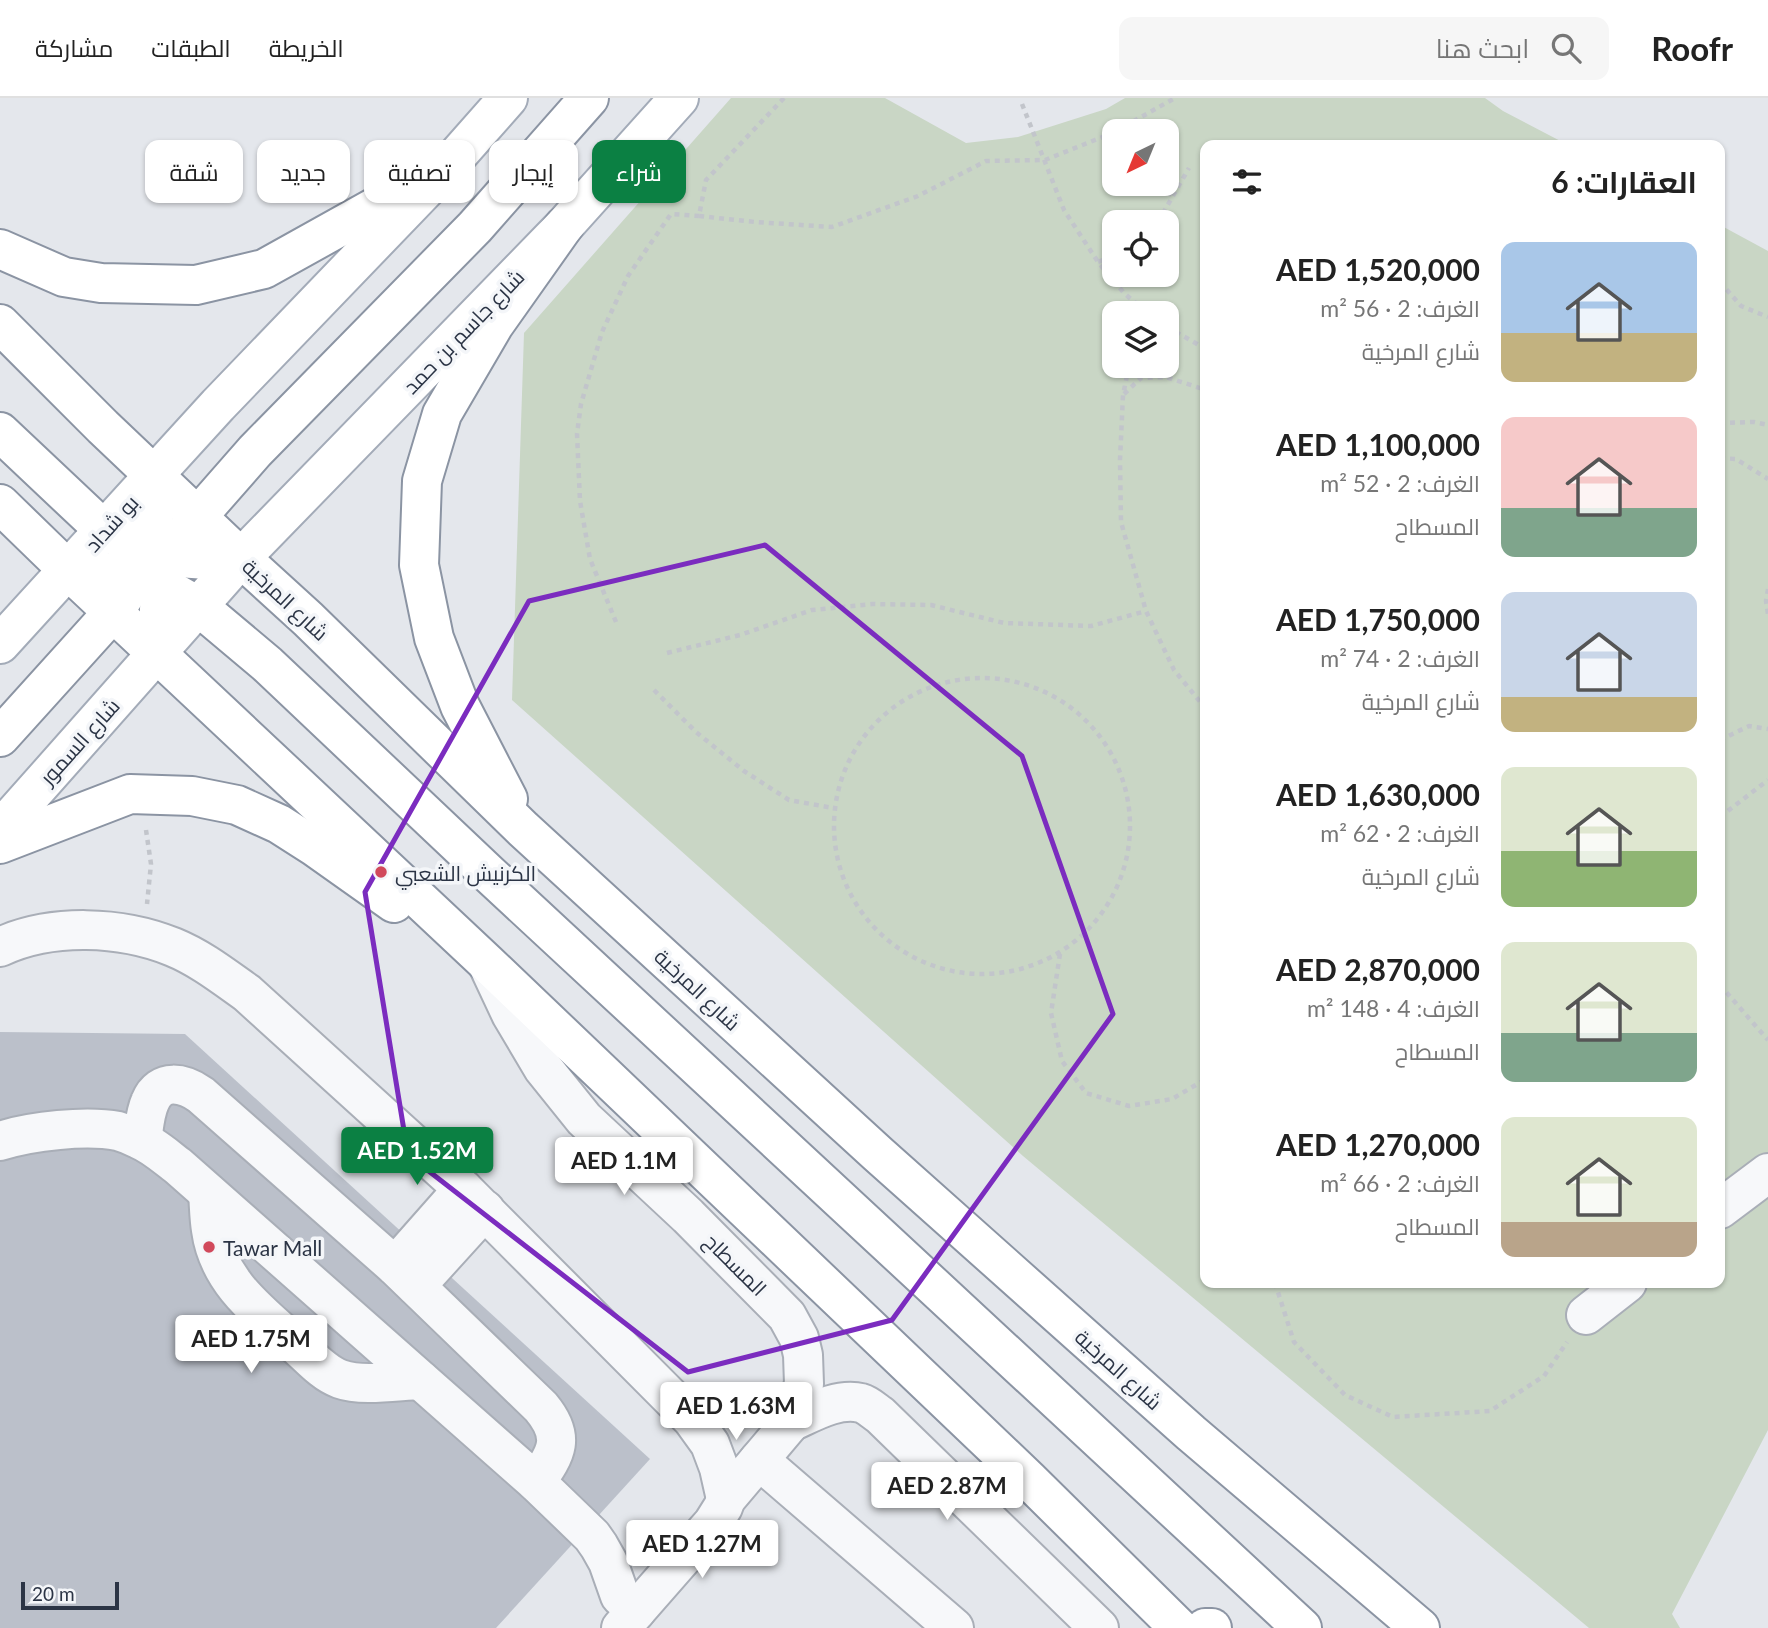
<!DOCTYPE html>
<html lang="ar">
<meta charset="utf-8">
<style>
:root{--surface:#fff;--page:#f6f6f6;--text:#222;--muted:#767676;--line:#e0e0e0;--accent:#0b8043}
body{margin:0;font-family:Lato,Cairo,sans-serif;background:var(--page);color:var(--text);direction:rtl;height:100vh;display:flex;flex-direction:column;font-size:26px;white-space:nowrap}
*{box-sizing:border-box;margin:0}
p{font-size:23px;color:var(--muted)}
.icon{flex:none;width:38px;height:38px;fill:none;stroke:currentColor;stroke-width:2;stroke-linecap:round;stroke-linejoin:round}
.map{position:relative;flex:1;overflow:hidden;direction:ltr}
.drawer{position:absolute;left:1200px;top:42px;width:525px;height:1148px;display:flex;flex-direction:column;background:var(--surface);border-radius:14px;box-shadow:0 2px 5px #0004;direction:rtl}
.drawer>*{flex:none}
.hud{position:absolute;left:21px;top:42px;width:665px;height:63px;direction:rtl;display:flex;gap:14px}
.needle{width:46px;rotate:223deg}
.buttons{position:absolute;left:1102px;top:21px;display:grid;gap:14px}
.buttons a{display:grid;place-items:center;width:77px;height:77px;border-radius:14px;background:var(--surface);box-shadow:0 2px 5px #0004;font-size:35px}
.scale{position:absolute;left:21px;bottom:18px;width:98px;box-sizing:border-box;padding-left:7px;border:4px solid #2b3445;border-top:0;font-size:19px;line-height:24px;white-space:nowrap;color:#2b3445;-webkit-text-stroke:5px #f4f6f9;paint-order:stroke}
.price{position:absolute;translate:-50% -60px;padding:0 16px;border-radius:7px;background:#fff;color:#222;font-size:23px;line-height:46px;filter:drop-shadow(0 2px 4px #0008)}
.price::after{content:'';position:absolute;left:50%;top:42px;width:21px;height:16px;margin-left:-10px;background:inherit;clip-path:polygon(0 0,100% 0,50% 100%)}
.price.selected{background:var(--accent);color:#fff}
ul{padding:0;list-style:none}
li{display:flex;align-items:center;gap:21px;height:175px;padding:0 28px}
li span{display:grid;place-items:center;flex:none;width:196px;height:140px;border-radius:14px;color:#555}
li>.icon{margin-inline-start:auto}
span .icon{width:84px;height:84px;fill:#fffc;stroke-width:1}
li b{font-size:30px}
h2{display:flex;justify-content:space-between;align-items:center;height:84px;padding:0 28px;font-size:30px}
.pill{padding:0 24px;border-radius:14px;background:var(--surface);box-shadow:0 2px 5px #0004;font-size:24px;line-height:63px}
.pill.selected{background:var(--accent);color:#fff}
header{display:flex;align-items:center;gap:42px;box-sizing:border-box;height:98px;padding:0 35px;background:var(--surface);border-bottom:2px solid var(--line)}
header strong{font-size:33px}
nav{display:flex;gap:38px;margin-inline-start:auto;font-size:24px}
.search{width:490px;height:63px;background:var(--page);display:flex;align-items:center;gap:18px;box-sizing:border-box;padding:0 24px;border-radius:14px;color:var(--muted);font-size:26px}
.map>svg:first-child{display:block}
</style>
<header>
<strong>Roofr</strong>
<div class="search"><svg class="icon" aria-label="search" viewBox="0 0 24 24"><circle cx="10" cy="10" r="6"/><path d="M15 15l6 6"/></svg>ابحث هنا</div>
<nav><a>الخريطة</a><a>الطبقات</a><a>مشاركة</a></nav>
</header>
<div class="map">
<svg width="1768" height="1530" viewBox="0 0 1768 1530">
<rect width="100%" height="100%" fill="#e4e7ec"/>
<path fill="#c9d6c5" fill-rule="evenodd" d="M731,0H885L966,45L1018,39L1106,11L1125,0H1485L1503,13L1568,47H1206V1185H1720V127L1768,153V1332L1672,1516L1680,1530H1589L1023,1058L512,602L524,235ZM1115,33H1167V86H1115ZM1115,124H1167V177H1115ZM1115,215H1167V268H1115Z"/>
<polygon fill="#bbc0ca" points="0,934 185,936 650,1361 496,1530 0,1530"/>
<g fill="none" stroke-linecap="round" stroke-linejoin="round">
<g stroke="#a9aeb7" stroke-width="42">
<g id="minor">
<path d="M0,849C52,825 121,828 173,849C200,860 223,878 247,895L463,1091L692,1321L710,1346L719,1370L726,1401"/>
<polyline points="488,867 511,916 543,970 584,1021 688,1118 787,1218 799,1240 803,1257 804,1286 791,1324 726,1401 723,1409 713,1425 621,1530"/>
<path d="M142,1042C144,1030 145,1015 150,1004C160,979 184,985 201,997L395,1168L541,1309C566,1339 557,1355 536,1384"/>
<path d="M0,1043C31,1033 86,1027 118,1033C125,1035 132,1038 138,1041C153,1047 166,1059 178,1068L536,1384L592,1438L599,1448L608,1464L620,1498L636,1513"/>
<path d="M208,1095C209,1107 209,1120 211,1132C218,1183 258,1213 294,1245C308,1257 323,1275 340,1281C362,1289 396,1283 420,1282"/>
<polyline points="1720,1111 1768,1075"/>
<polyline points="395,1168 463,1091"/>
<polyline points="416,1188 485,1112"/>
<polyline points="1586,1217 1627,1185"/>
<path d="M791,1324C811,1315 838,1299 861,1305C868,1307 874,1313 880,1317L1099,1530"/>
<polyline points="759,1362 954,1530"/>
</g>
</g>
<g stroke="#a3abb8" stroke-width="42">
<g id="major">
<polyline points="0,546 218,307 447,69 508,0"/>
<polyline points="0,732 241,460 564,128 679,0"/>
</g>
</g>
<g stroke="#8b94a3" stroke-width="42">
<g id="highway">
<polyline points="0,151 64,179 101,185 196,187 264,171 447,69"/>
<polyline points="0,226 103,329 241,460 308,521 523,731 878,1056 1191,1335 1420,1530"/>
<path d="M0,334L104,432C149,459 190,465 241,460"/>
<polyline points="0,406 68,472 487,865 1029,1382 1179,1530"/>
<polyline points="68,472 85,472 119,476 149,484 175,495 198,508 267,566 487,774 1302,1530"/>
<polyline points="157,555 159,511 167,474 184,437 198,418 255,353 475,129 589,0"/>
<path d="M0,639L113,514C145,474 158,428 155,377"/>
<polyline points="508,701 460,608 434,540 419,467 422,383 442,316 494,227 564,128"/>
<polyline points="0,746 130,696 192,698 237,707 279,726 315,749 394,805"/>
<polyline points="1205,1530 1212,1530"/>
</g>
</g>
<g stroke="#c2c5cb" stroke-width="4.5" stroke-dasharray="5 5" stroke-linecap="butt">
<polyline points="784,0 706,82 699,118 755,124 832,129 918,98 986,63 1045,62 1115,34"/>
<polyline points="1022,6 1064,112 1098,164 1124,195 1147,215"/>
<polyline points="1116,33 1175,0"/>
<polyline points="1149,86 1174,98"/>
<polyline points="1158,124 1189,70"/>
<polyline points="1098,164 1115,157"/>
<polyline points="1720,184 1741,208 1768,219"/>
<polyline points="1167,229 1206,251"/>
<polyline points="1129,268 1123,297 1120,362 1121,424 1146,513 1174,572 1206,611"/>
<polyline points="1124,296 1141,280 1166,279 1206,292"/>
<polyline points="1720,325 1754,324 1768,327"/>
<polyline points="1720,360 1736,361 1768,381"/>
<polyline points="1768,491 1766,503 1768,516"/>
<polyline points="616,524 590,461 580,403 577,336 581,306 602,234 628,178 671,116 699,118"/>
<polyline points="667,555 740,537 812,512 872,506 931,507 1004,525 1091,528 1146,513"/>
<circle cx="982" cy="728" r="148"/>
<polyline points="654,592 696,634 744,673 789,702 833,710"/>
<polyline points="1720,642 1749,628 1768,631"/>
<polyline points="1720,719 1768,682"/>
<polyline points="146,732 151,766 147,806"/>
<polyline points="1060,856 1051,915 1062,963 1086,995 1129,1008 1172,1001 1206,981"/>
<polyline points="1720,887 1768,942"/>
<polyline points="1275,1185 1294,1244 1345,1297 1393,1319 1490,1313 1544,1278 1567,1244"/>
</g>
<use href="#minor" stroke="#f7f8fa" stroke-width="38"/>
<use href="#major" stroke="#fff" stroke-width="38"/>
<use href="#highway" stroke="#fff" stroke-width="38"/>
</g>
<path fill="none" stroke="#7b2cbf" stroke-width="5" stroke-linejoin="round" d="M765,447L1022,658L1113,916L892,1222L688,1274L408,1057L365,794L529,503Z"/>
<g fill="#d1495b" stroke="#f4f6f9" stroke-width="2.5">
<circle cx="381" cy="774" r="7"/>
<circle cx="209" cy="1149" r="7"/>
</g>
<g text-anchor="middle" dominant-baseline="central" stroke-width="7" stroke-linejoin="round" paint-order="stroke">
<g font-size="21" fill="#2b3445" stroke="#f4f6f9">
<text transform="translate(463 233) rotate(-46)">شارع جاسم بن حمد</text>
<text transform="translate(111 425) rotate(-48)">بو شداد</text>
<text transform="translate(286 501) rotate(43)">شارع المرخية</text>
<text transform="translate(79 643) rotate(-48)">شارع السمور</text>
<text transform="translate(698 891) rotate(43)">شارع المرخية</text>
<text transform="translate(736 1166) rotate(45)">المسطاح</text>
<text transform="translate(1119 1271) rotate(42)">شارع المرخية</text>
</g>
<g font-size="21" fill="#2b3445" stroke="#f4f6f9" text-anchor="start">
<text x="395" y="774">الكرنيش الشعبي</text>
<text x="223" y="1149">Tawar Mall</text>
</g>
</g>
</svg>
<div class="buttons">
<a><svg class="needle" viewBox="-14 -14 28 28"><path d="M0-13l5 13h-10z" fill="#e53935"/><path d="M0 13l5-13h-10z" fill="#767676"/></svg></a>
<a><svg class="icon" aria-label="locate" viewBox="0 0 24 24"><circle cx="12" cy="12" r="6"/><path d="M12 2v4M12 18v4M2 12h4M18 12h4"/></svg></a>
<a><svg class="icon" aria-label="layers" viewBox="0 0 24 24"><path d="M12 4l9 5-9 5-9-5zM3 14l9 5 9-5"/></svg></a>
</div>
<div class="scale">20 m</div>
<b class="price selected" style="left:417px;top:1089px">AED 1.52M</b>
<b class="price" style="left:624px;top:1099px">AED 1.1M</b>
<b class="price" style="left:251px;top:1277px">AED 1.75M</b>
<b class="price" style="left:736px;top:1344px">AED 1.63M</b>
<b class="price" style="left:947px;top:1424px">AED 2.87M</b>
<b class="price" style="left:702px;top:1482px">AED 1.27M</b>
<div class="hud">
<a class="pill selected">شراء</a>
<a class="pill">إيجار</a>
<a class="pill">تصفية</a>
<a class="pill">جديد</a>
<a class="pill">شقة</a>
</div>
<section class="drawer">
<h2>العقارات: 6<svg class="icon" aria-label="filters" viewBox="0 0 24 24"><path d="M4 7h16M4 17h16"/><circle cx="9" cy="7" r="2"/><circle cx="15" cy="17" r="2"/></svg></h2>
<ul>
<li><span style="background:linear-gradient(#a9c7e8 65%,#c2b280 0)"><svg class="icon" aria-label="home" viewBox="0 0 24 24"><path d="M3 11l9-7 9 7M6 9v11h12V9"/></svg></span><div><b>AED 1,520,000</b><p>الغرف: 2 · 56 m²</p><p>شارع المرخية</p></div></li>
<li><span style="background:linear-gradient(#f6c9c9 65%,#7fa58c 0)"><svg class="icon" aria-label="home" viewBox="0 0 24 24"><path d="M3 11l9-7 9 7M6 9v11h12V9"/></svg></span><div><b>AED 1,100,000</b><p>الغرف: 2 · 52 m²</p><p>المسطاح</p></div></li>
<li><span style="background:linear-gradient(#c9d6e8 75%,#c2b280 0)"><svg class="icon" aria-label="home" viewBox="0 0 24 24"><path d="M3 11l9-7 9 7M6 9v11h12V9"/></svg></span><div><b>AED 1,750,000</b><p>الغرف: 2 · 74 m²</p><p>شارع المرخية</p></div></li>
<li><span style="background:linear-gradient(#dfe7d0 60%,#8fb573 0)"><svg class="icon" aria-label="home" viewBox="0 0 24 24"><path d="M3 11l9-7 9 7M6 9v11h12V9"/></svg></span><div><b>AED 1,630,000</b><p>الغرف: 2 · 62 m²</p><p>شارع المرخية</p></div></li>
<li><span style="background:linear-gradient(#dfe7d0 65%,#7fa58c 0)"><svg class="icon" aria-label="home" viewBox="0 0 24 24"><path d="M3 11l9-7 9 7M6 9v11h12V9"/></svg></span><div><b>AED 2,870,000</b><p>الغرف: 4 · 148 m²</p><p>المسطاح</p></div></li>
<li><span style="background:linear-gradient(#dfe7d0 75%,#b9a48a 0)"><svg class="icon" aria-label="home" viewBox="0 0 24 24"><path d="M3 11l9-7 9 7M6 9v11h12V9"/></svg></span><div><b>AED 1,270,000</b><p>الغرف: 2 · 66 m²</p><p>المسطاح</p></div></li>
</ul>
</section>
</div>
